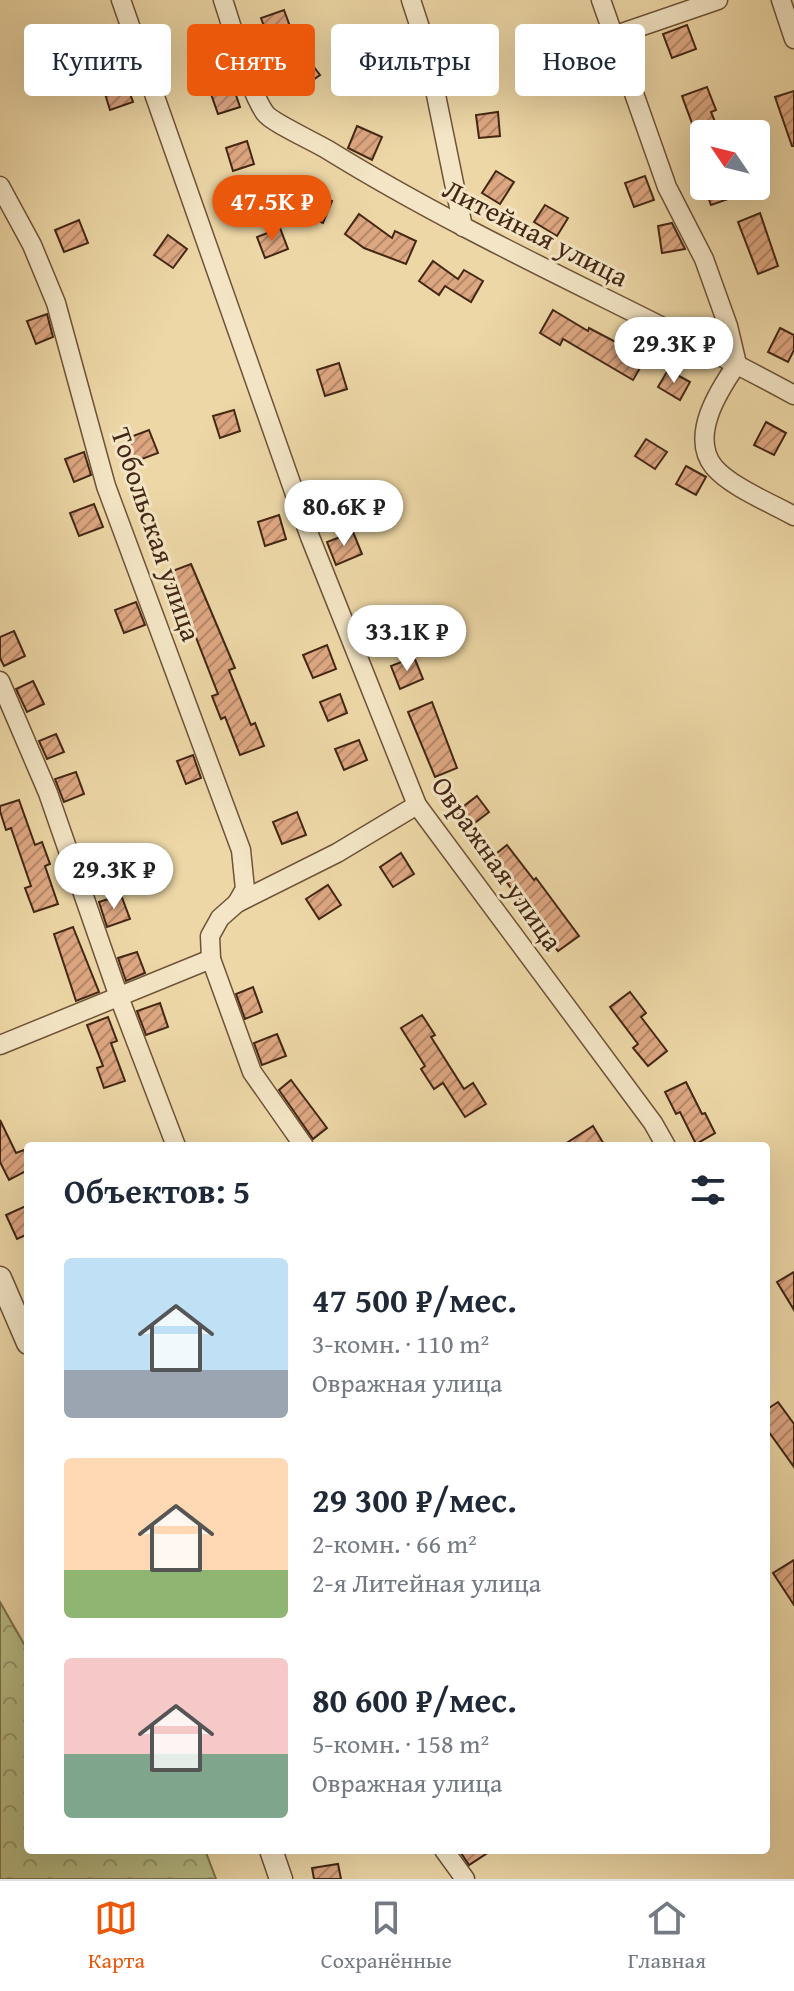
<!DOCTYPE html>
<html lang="ru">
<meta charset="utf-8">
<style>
:root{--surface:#fff;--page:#f6f6f7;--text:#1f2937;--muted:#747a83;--line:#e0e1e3;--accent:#ea580c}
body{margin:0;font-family:"Gentium Book Plus",serif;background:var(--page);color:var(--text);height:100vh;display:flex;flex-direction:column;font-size:30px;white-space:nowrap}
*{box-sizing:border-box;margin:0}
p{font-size:26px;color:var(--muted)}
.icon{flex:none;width:44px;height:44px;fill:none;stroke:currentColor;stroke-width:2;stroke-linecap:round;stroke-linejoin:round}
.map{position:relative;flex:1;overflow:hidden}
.panel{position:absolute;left:24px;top:1142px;width:746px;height:712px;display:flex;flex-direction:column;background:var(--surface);border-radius:8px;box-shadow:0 8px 32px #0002}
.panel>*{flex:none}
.top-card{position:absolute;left:24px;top:24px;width:746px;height:72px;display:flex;gap:16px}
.needle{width:52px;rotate:305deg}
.buttons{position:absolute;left:690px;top:120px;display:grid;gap:16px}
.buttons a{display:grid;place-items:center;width:80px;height:80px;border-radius:8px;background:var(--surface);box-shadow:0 8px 32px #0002;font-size:40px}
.price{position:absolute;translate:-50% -68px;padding:0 18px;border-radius:28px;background:#fff;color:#222;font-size:26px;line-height:52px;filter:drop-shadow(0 2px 4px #0008)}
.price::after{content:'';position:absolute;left:50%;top:48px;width:24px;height:18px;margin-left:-12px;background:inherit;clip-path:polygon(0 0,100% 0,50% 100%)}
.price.current{background:var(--accent);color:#fff}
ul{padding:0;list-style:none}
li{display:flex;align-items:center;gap:24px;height:200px;padding:0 40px}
li span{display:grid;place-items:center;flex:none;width:224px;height:160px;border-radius:8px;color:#555}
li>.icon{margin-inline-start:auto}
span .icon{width:96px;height:96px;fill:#fffc;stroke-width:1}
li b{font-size:34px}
h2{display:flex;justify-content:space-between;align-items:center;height:96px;padding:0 40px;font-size:34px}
.pill{padding:0 28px;border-radius:8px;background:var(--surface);box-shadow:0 8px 32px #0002;font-size:28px;line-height:72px}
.pill.current{background:var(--accent);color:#fff}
.tabs{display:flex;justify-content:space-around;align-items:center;height:112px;border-top:2px solid var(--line);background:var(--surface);font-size:22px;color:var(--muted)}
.tabs a{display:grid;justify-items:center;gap:4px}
.tabs .current{color:var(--accent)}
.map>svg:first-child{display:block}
</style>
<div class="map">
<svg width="794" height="1879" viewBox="0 0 794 1879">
<defs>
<pattern id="forest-crowns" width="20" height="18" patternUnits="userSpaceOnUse" patternTransform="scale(2)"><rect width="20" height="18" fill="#b9be86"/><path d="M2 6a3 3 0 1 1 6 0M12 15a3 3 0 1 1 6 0" fill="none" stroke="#989a6c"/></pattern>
<pattern id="building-hatch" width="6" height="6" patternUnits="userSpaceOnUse" patternTransform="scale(2)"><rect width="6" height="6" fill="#dda782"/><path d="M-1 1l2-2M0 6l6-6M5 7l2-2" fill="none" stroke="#b58869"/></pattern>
</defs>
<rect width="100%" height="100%" fill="#edd7a6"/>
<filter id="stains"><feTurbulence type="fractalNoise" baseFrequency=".0025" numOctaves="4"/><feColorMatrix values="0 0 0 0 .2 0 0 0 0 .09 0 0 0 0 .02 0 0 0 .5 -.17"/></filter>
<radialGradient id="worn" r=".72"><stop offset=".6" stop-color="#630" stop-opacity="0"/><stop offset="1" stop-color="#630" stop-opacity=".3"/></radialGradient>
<polygon fill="url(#forest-crowns)" stroke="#7e724d" stroke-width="2" points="0,1602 28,1651 28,1850 205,1850 216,1879 0,1879"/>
<g fill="url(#building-hatch)" stroke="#432714" stroke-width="2">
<polygon points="284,10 292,32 269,40 261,18"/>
<polygon points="687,25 696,49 672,58 663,34"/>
<polygon points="212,30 220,52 197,60 189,38"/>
<polygon points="591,44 601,70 583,77 573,50"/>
<polygon points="304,54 320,75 300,89 285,68"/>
<polygon points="124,77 133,102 110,110 102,84"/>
<polygon points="232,83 240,107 218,114 210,91"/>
<polygon points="707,87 716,110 711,112 720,134 696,134 682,96"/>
<polygon points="794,91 794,146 792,146 775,97"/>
<polygon points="498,112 500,136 479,138 476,115"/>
<polygon points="357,126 382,137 372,160 348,148"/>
<polygon points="247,141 254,164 233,171 226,148"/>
<polygon points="496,171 514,182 500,204 482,193"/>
<polygon points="645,176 654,200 634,207 625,183"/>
<polygon points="704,186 730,186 734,197 711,205"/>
<polygon points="311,192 332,201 323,223 301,214"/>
<polygon points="545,205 568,218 557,236 534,222"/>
<polygon points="760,213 778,266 758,274 738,222"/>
<polygon points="359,214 392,238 395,231 416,241 406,264 364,248 345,234"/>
<polygon points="79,220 88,243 64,252 55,230"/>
<polygon points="672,223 685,249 662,253 658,226"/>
<polygon points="280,228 288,249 265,258 257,237"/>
<polygon points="168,235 187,249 173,268 154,255"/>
<polygon points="433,261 458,279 464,270 483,281 471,302 445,286 439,295 419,281"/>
<polygon points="553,310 588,331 589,328 646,358 633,380 563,339 560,345 540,333"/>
<polygon points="47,314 53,337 36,344 27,321"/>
<polygon points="780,328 794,335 794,350 788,362 768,352"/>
<polygon points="339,363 347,389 325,396 317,370"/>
<polygon points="668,370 690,382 680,400 658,387"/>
<polygon points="234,410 240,431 220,438 213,416"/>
<polygon points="766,422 786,433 774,455 754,445"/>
<polygon points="149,430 158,453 134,462 125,439"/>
<polygon points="646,439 667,452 655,469 635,456"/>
<polygon points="84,452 91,475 74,482 65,459"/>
<polygon points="686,466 706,477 696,495 676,484"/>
<polygon points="94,504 103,527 79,536 70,513"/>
<polygon points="279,515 286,539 265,546 258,522"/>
<polygon points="353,532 362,554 336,565 327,542"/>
<polygon points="191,564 235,668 229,670 251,725 255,723 264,746 240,755 225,717 221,719 212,696 218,694 179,594 176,595 167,573"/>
<polygon points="136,602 145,625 124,633 115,610"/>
<polygon points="14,631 25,656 4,666 0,658 0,637"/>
<polygon points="327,645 336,669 313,678 303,655"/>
<polygon points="414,657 423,679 400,689 391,666"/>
<polygon points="33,681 44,704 27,712 16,689"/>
<polygon points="340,694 347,713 328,721 320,702"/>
<polygon points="432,702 457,768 435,777 408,712"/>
<polygon points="56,734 64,752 47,759 39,741"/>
<polygon points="359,740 367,760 344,770 335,749"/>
<polygon points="193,755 201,778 186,784 177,761"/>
<polygon points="76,772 84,794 64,802 55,779"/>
<polygon points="477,796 489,812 468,828 456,812"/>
<polygon points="19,800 35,845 42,842 50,864 45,866 58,904 34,912 25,888 31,886 11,828 6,830 0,811 0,806"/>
<polygon points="297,812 306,835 282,844 273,822"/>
<polygon points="507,845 534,880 536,878 579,936 558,951 502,876 500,877 487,861"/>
<polygon points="401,853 414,874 393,887 380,867"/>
<polygon points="328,885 341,905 319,919 306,899"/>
<polygon points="121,895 130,919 107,927 99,902"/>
<polygon points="73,927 99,992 76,1001 54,934"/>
<polygon points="137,952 145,973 126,981 118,958"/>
<polygon points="253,987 262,1012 245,1019 236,994"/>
<polygon points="630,992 646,1013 641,1017 667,1051 648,1066 633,1048 638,1044 610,1007"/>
<polygon points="160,1003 168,1027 146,1035 137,1011"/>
<polygon points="422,1015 435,1035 431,1037 464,1089 473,1083 486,1104 465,1117 443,1083 434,1089 421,1069 425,1066 401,1028"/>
<polygon points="108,1017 117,1041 111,1043 125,1081 104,1088 97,1068 103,1066 87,1025"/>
<polygon points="277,1034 286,1056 262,1065 254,1043"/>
<polygon points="291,1080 327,1128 313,1139 279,1090"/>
<polygon points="686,1082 702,1114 705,1113 715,1133 696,1144 680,1112 676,1114 665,1092"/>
<polygon points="0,1120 16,1153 24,1150 28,1157 28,1170 9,1180 0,1162"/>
<polygon points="593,1126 605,1146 562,1146"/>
<polygon points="28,1205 28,1234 17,1239 6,1215"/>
<polygon points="794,1272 794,1310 777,1282"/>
<polygon points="778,1402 794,1424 794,1467 766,1428 766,1410"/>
<polygon points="794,1560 794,1605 773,1573"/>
<polygon points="459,1850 492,1850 469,1865"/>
<polygon points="338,1864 341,1879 314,1879 312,1868"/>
</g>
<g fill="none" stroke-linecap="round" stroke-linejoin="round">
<g stroke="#6e5338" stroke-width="21">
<g id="minor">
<polyline points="121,0 310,537 417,805 653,1123 666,1146"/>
<path d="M223,0C233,29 249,90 265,113C271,122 315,142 328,150C477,242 640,311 794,395"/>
<polyline points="411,0 426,46 463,227"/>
<path d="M601,0L667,187L704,259L728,326L737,364C719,390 689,436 714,467C731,487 771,503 794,516"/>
<polyline points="781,0 794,39"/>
<polyline points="613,36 718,0"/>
<polyline points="0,186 32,245 56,303 106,486 241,850 245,889 237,903"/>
<polyline points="0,681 48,793 119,997 176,1146"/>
<polyline points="0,1045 211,959"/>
<polyline points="304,1146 252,1072 211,959 210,936 220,918 237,903 337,853 417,805"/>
<polyline points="444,1850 465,1879"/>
</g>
</g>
<g stroke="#6e5338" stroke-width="25">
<g id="tertiary">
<polyline points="0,1278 28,1343"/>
<polyline points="271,1850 281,1879"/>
</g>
</g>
<use href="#minor" stroke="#f3e5c5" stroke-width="18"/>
<use href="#tertiary" stroke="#f3e5c5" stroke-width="22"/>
</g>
<g text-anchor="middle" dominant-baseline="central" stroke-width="6" stroke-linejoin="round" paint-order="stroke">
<g font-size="28" fill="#432714" stroke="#f3e5c5">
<text transform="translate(536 232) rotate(27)">Литейная улица</text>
<text transform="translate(157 534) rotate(71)">Тобольская улица</text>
<text transform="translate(498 863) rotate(55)">Овражная улица</text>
</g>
</g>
<rect width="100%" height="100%" filter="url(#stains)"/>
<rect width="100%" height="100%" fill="url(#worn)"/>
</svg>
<div class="buttons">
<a><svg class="needle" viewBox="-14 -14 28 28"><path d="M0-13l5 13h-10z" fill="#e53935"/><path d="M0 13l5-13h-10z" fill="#747a83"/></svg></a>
</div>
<b class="price current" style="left:272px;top:243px">47.5K ₽</b>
<b class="price" style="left:674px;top:385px">29.3K ₽</b>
<b class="price" style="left:344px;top:548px">80.6K ₽</b>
<b class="price" style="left:407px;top:673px">33.1K ₽</b>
<b class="price" style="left:114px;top:911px">29.3K ₽</b>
<div class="top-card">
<a class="pill">Купить</a>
<a class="pill current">Снять</a>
<a class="pill">Фильтры</a>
<a class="pill">Новое</a>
</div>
<section class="panel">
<h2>Объектов: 5<svg class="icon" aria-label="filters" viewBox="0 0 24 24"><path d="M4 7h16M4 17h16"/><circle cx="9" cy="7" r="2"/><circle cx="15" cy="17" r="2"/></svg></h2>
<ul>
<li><span style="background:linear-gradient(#bfe0f5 70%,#9aa5b1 0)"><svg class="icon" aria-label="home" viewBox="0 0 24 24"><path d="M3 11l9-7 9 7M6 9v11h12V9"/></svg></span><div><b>47 500 ₽/мес.</b><p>3-комн. · 110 m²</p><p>Овражная улица</p></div></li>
<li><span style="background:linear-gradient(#ffd9b3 70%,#8fb573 0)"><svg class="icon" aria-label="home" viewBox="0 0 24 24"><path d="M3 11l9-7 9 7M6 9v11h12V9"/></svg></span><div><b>29 300 ₽/мес.</b><p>2-комн. · 66 m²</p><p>2-я Литейная улица</p></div></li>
<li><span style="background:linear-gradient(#f6c9c9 60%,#7fa58c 0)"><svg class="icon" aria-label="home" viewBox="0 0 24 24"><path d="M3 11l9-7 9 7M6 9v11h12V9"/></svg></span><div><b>80 600 ₽/мес.</b><p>5-комн. · 158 m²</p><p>Овражная улица</p></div></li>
</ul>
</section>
</div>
<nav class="tabs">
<a class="current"><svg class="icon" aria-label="map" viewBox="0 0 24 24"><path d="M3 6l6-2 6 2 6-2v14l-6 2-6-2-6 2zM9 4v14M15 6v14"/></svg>Карта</a>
<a><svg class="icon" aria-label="saved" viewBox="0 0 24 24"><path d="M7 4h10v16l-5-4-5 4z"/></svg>Сохранённые</a>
<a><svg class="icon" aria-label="home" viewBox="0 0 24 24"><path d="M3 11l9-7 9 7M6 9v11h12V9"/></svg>Главная</a>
</nav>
